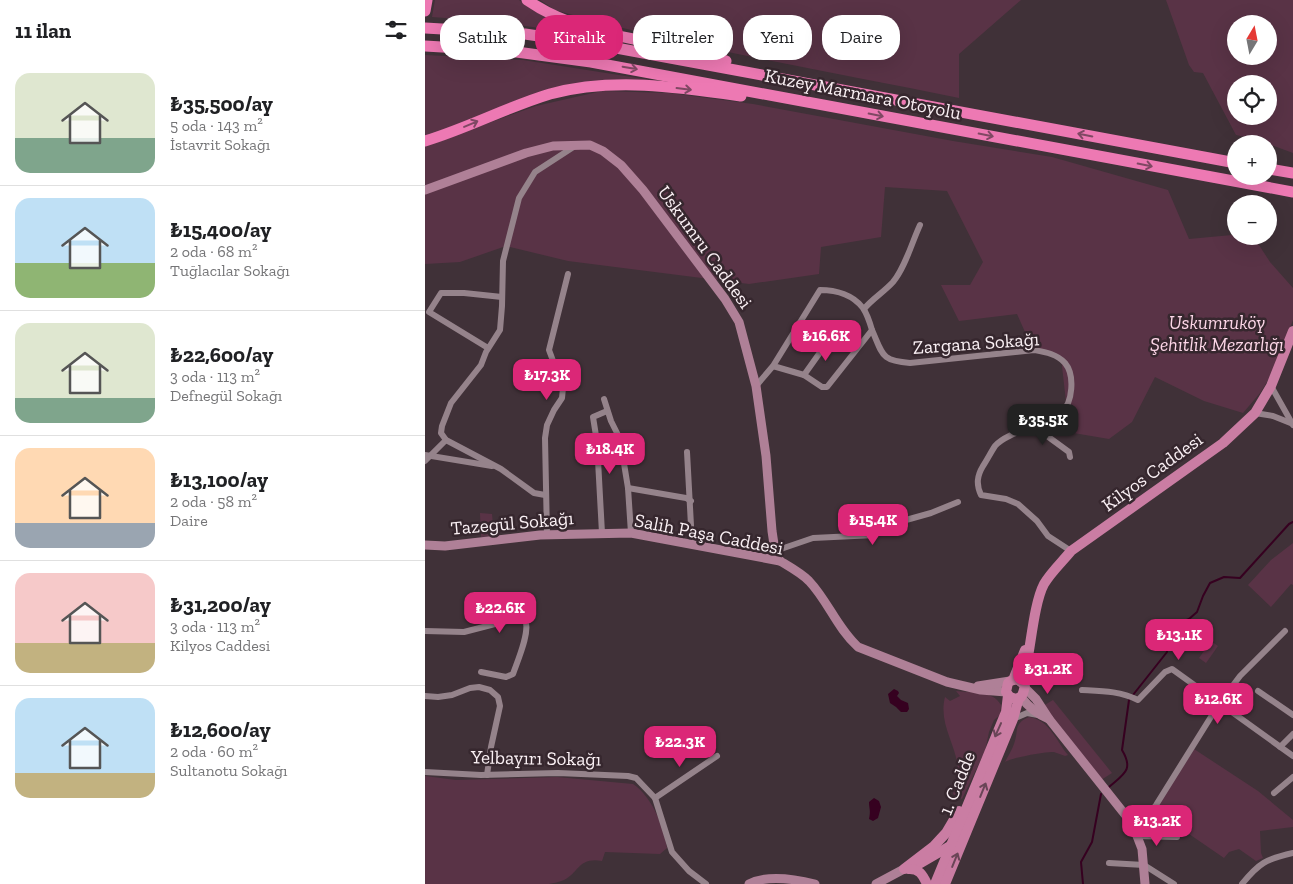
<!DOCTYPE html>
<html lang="tr">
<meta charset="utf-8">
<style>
:root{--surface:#fff;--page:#f2f2f2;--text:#202124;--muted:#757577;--line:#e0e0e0;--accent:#db2777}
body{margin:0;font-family:"Zilla Slab",serif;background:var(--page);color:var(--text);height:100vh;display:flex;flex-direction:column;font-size:19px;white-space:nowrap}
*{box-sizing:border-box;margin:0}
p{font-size:16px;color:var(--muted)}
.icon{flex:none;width:28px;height:28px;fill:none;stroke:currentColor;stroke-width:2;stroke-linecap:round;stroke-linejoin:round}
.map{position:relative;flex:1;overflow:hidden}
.panel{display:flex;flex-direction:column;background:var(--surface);width:425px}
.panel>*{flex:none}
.top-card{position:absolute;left:15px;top:15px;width:475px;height:45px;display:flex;gap:10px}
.needle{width:32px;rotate:10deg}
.controls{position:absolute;left:802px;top:15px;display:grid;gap:10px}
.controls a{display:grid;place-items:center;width:50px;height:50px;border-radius:50%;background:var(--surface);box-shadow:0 5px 20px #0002;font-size:25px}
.price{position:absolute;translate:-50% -42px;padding:0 11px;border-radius:10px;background:var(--accent);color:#fff;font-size:16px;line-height:32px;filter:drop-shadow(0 1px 2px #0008)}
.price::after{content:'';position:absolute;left:50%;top:30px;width:15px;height:11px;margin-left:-8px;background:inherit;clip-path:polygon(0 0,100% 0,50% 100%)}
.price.selected{background:#222;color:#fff}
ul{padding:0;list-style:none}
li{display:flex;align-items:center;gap:15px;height:125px;padding:0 15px}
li+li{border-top:1px solid var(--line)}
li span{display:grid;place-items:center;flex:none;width:140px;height:100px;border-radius:15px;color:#555}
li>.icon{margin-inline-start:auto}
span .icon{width:60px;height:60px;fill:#fffc;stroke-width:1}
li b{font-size:21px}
h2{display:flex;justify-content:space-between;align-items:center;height:60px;padding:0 15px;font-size:21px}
.pill{padding:0 18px;border-radius:20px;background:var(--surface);box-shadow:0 5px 20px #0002;font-size:18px;line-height:45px}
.pill.selected{background:var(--accent);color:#fff}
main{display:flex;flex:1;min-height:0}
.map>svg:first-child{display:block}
</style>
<main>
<section class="panel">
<h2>11 ilan<svg class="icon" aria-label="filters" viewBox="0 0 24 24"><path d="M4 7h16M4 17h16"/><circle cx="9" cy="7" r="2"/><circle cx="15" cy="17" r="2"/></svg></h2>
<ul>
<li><span style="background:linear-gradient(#dfe7d0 65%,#7fa58c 0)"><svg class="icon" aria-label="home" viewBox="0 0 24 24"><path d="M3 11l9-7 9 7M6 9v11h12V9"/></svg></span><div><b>₺35,500/ay</b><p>5 oda · 143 m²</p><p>İstavrit Sokağı</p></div></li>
<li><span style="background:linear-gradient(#bfe0f5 65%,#8fb573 0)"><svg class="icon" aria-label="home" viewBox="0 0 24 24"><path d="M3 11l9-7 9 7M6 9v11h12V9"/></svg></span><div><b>₺15,400/ay</b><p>2 oda · 68 m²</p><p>Tuğlacılar Sokağı</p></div></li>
<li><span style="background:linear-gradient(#dfe7d0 75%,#7fa58c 0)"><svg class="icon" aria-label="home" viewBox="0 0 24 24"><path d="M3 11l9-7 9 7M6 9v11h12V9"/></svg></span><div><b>₺22,600/ay</b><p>3 oda · 113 m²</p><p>Defnegül Sokağı</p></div></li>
<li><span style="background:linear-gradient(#ffd9b3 75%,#9aa5b1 0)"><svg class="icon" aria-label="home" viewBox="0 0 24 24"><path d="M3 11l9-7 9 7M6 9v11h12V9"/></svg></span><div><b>₺13,100/ay</b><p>2 oda · 58 m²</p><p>Daire</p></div></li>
<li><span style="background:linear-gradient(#f6c9c9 70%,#c2b280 0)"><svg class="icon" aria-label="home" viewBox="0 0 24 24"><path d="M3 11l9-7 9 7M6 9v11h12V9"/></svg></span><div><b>₺31,200/ay</b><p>3 oda · 113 m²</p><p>Kilyos Caddesi</p></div></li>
<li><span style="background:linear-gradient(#bfe0f5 75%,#c2b280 0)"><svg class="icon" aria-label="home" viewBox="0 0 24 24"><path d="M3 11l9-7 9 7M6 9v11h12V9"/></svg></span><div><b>₺12,600/ay</b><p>2 oda · 60 m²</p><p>Sultanotu Sokağı</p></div></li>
</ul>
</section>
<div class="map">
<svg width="868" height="884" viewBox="0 0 868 884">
<rect width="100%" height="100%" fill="#403138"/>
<g fill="#593346" fill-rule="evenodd">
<path d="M10,0H94C112,15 132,23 154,31L153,33L61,21L7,17Z"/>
<path d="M115,0H596L534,54V98C399,70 263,48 130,10Z"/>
<path d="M741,0H868V153L830,139L811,135L778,73L769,72L764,65ZM811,24H844V56H811ZM811,84H844V116H811Z"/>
<polygon points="0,55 98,60 232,81 179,82 0,136"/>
<polygon points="177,91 244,93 328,104 528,141 627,157 743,190 764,239 807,235 832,242 845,262 868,288 868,320 847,374 835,393 818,413 779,401 730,377 707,422 684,439 619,428 641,402 636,357 608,350 592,314 534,321 516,285 545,285 558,262 522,191 460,187 456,237 396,247 394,274 324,284 143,261 81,246 35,262 0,264 0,146 111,106"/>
<polygon points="55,513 67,514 69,536 56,537"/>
<polygon points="868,543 868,585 866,584 846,607 823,585 846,560"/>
<polygon points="786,641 793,646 781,663 774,658"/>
<path d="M531,691C546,693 568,690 576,705L575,715L569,720L564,732L560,751L537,799L528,794C530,786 533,778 533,770C532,745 513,724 520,697L525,701L535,696Z"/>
<polygon points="628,700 687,773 676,780 618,706"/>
<path d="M604,717C625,720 631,741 643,755L640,756C637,755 632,753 629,752C621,751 586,758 580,762C583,756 587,750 589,744C594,730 588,724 604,717Z"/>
<polygon points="769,749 833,791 868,820 868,827 835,831 836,853 838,858 831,861 814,849 804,852 799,858 732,812 728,812"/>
<path d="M0,776L31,780L132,777L208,784C227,797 239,826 242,848L235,854L180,852L177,861C153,857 154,873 139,880C135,882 128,883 124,884H0Z"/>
</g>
<g fill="#360120">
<polygon points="469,689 473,691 474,693 472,696 476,700 483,703 484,709 482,712 476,712 471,707 465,703 463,694"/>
<path d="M449,798L454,801L456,807L453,818L448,821L444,819C446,810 444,809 444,802Z"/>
</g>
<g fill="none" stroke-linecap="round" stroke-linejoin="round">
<g stroke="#360120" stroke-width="2">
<path d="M684,787C699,774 709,770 697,750L704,700L742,652L743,631L747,626L764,619L772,612L778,596L785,583L799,577L815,578L864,524L868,522"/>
<polyline points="658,884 656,862 667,842 676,794"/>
</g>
<g stroke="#95838b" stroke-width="6">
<path d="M439,309C447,299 459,292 468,282C480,268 487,242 495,225"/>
<path d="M447,330C458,355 456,361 485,363L609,350C620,352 632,354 640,363C650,375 648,403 636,413C619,425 582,432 570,446C566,452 562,460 558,466C552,476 551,484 556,495L581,499L593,504L612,521L623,536L646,551"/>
<polyline points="63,348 4,312 16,293 39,293 77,297"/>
<polyline points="379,375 406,337"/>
<path d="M331,386L348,366L395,290C411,290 428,295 438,308C442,314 445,323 447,330L402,387H397L379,375L348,366"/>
<polyline points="846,386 868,425"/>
<polyline points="179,399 186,421 195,439 203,488 206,533"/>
<polyline points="830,413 848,416 868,424"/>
<polyline points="612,425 618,433 644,452 645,457"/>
<polyline points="262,452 267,544"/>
<polyline points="0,455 67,466"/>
<polyline points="0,461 21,440"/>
<polyline points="203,488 261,498 266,501"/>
<polyline points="120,495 109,493 76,469 21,440 16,433 17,426 26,403 56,365 61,352 75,330 77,306 78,261 94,198 110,172 150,146"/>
<polyline points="177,533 172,442 168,417 182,411"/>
<polyline points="122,535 120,438 122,425 129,410 137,398 138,388 124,350 143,274"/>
<polyline points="350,551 388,538 450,535 456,527 506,513 533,502"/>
<path d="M0,631L39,632L93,618L100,620C106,631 92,662 88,674L81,677L56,672"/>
<path d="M657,690C677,691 695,691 713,700L740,672L747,669L868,756"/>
<polyline points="833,691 868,715"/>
<polyline points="0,696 13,697 27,695 45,688 54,687 65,690 73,697 75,706 66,747 62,775"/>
<polyline points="588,719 602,713 613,715"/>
<polyline points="855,747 868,734"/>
<polyline points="0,772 56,775 133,773 203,776 211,778 230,798 247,852 264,871 281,884"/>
<polyline points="849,793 868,777"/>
<polyline points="230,798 292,756"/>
<polyline points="702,817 708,818 723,815"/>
<polyline points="752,837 712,836 723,815 731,805 794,704 815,676 860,631"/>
<polyline points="684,863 719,865 749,884"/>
<path d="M817,884C834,863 841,859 868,853"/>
</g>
<g stroke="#af8097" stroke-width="9">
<polyline points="0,190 101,153 128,146 165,145 178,151 196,165 218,190 300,299 314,322 331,386 341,456 347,531 350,551 355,561"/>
<path d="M0,545L20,546L115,535L206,533L355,561C365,567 376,573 384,581C403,601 412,628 433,647L522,682L556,690L581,692"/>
<polyline points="553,686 585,681"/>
<polyline points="600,688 611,699 624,719 702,817 712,836 717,849 720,884"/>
<path d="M596,697C604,708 612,714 624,719"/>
<path d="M324,884C343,874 370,879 390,884"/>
<polyline points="451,884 479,869"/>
</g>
<g stroke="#ca7da3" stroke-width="10">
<polyline points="588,680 600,650"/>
<path d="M599,685C595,679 588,678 583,683L581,692L585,697L591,699L596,697C602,689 599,677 601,667C606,645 609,603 619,584C626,572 637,562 646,551L798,443L830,413L846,386L868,331"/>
<polyline points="494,864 525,846"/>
<polyline points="479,869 509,846 521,833 534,811"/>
<path d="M483,869C494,868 498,875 502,884"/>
<polyline points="510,884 581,712 583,695"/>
<polyline points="520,884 588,719 594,698"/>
</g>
<g stroke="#ed79b3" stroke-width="11">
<path d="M102,0C161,41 235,38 301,61"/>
<polyline points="0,11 2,0"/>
<polyline points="0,28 100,34 175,45 811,163"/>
<polyline points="0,46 84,51 166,62 868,192"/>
<path d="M0,141C43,128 82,107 125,94C187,77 254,87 316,96"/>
<polyline points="844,169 868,173"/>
</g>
</g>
<defs><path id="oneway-shaft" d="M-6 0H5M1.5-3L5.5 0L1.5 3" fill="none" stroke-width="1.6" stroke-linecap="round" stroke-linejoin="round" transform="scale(1.25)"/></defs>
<g stroke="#7f4863">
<use href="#oneway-shaft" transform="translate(205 68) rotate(10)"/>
<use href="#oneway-shaft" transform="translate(259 89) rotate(7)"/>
<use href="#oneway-shaft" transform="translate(451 115) rotate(11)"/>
<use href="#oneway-shaft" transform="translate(46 124) rotate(-23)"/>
<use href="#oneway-shaft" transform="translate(561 135) rotate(11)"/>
<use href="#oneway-shaft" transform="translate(660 135) rotate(-169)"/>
<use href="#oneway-shaft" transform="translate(720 165) rotate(11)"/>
</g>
<g stroke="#6a4557">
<use href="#oneway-shaft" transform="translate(573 730) rotate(114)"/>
<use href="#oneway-shaft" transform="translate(558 790) rotate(-68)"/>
<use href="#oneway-shaft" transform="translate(530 860) rotate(-68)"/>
</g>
<g text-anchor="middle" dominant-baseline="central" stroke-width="5" stroke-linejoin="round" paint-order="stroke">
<g font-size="19" fill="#faf0f4" stroke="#36272e">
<text transform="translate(438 94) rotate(11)">Kuzey Marmara Otoyolu</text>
<text transform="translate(280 247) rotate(54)">Uskumru Caddesi</text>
<text transform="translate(551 343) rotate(-4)">Zargana Sokağı</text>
<text transform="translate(727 472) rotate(-36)">Kilyos Caddesi</text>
<text transform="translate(87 523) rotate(-5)">Tazegül Sokağı</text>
<text transform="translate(284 534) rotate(11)">Salih Paşa Caddesi</text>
<text transform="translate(111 758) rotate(1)">Yelbayırı Sokağı</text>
<text transform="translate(532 783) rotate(-68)">1. Cadde</text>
</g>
<g font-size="19" font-style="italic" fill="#fdd7e8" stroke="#36272e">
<text x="792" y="322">Uskumruköy<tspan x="792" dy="22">Şehitlik Mezarlığı</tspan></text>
</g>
</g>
</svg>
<div class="controls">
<a><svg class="needle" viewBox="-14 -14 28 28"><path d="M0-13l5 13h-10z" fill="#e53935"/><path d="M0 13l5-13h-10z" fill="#757577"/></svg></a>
<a><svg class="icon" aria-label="locate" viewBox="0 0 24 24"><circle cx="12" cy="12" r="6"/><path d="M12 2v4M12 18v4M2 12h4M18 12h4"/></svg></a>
<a>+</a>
<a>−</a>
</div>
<b class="price" style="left:401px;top:362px">₺16.6K</b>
<b class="price" style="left:122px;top:401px">₺17.3K</b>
<b class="price selected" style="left:618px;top:446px">₺35.5K</b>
<b class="price" style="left:185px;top:475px">₺18.4K</b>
<b class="price" style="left:448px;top:546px">₺15.4K</b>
<b class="price" style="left:75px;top:634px">₺22.6K</b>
<b class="price" style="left:754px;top:661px">₺13.1K</b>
<b class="price" style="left:623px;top:695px">₺31.2K</b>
<b class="price" style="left:793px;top:725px">₺12.6K</b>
<b class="price" style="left:255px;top:768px">₺22.3K</b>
<b class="price" style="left:732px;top:847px">₺13.2K</b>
<div class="top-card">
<a class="pill">Satılık</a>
<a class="pill selected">Kiralık</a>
<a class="pill">Filtreler</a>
<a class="pill">Yeni</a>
<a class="pill">Daire</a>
</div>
</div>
</main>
